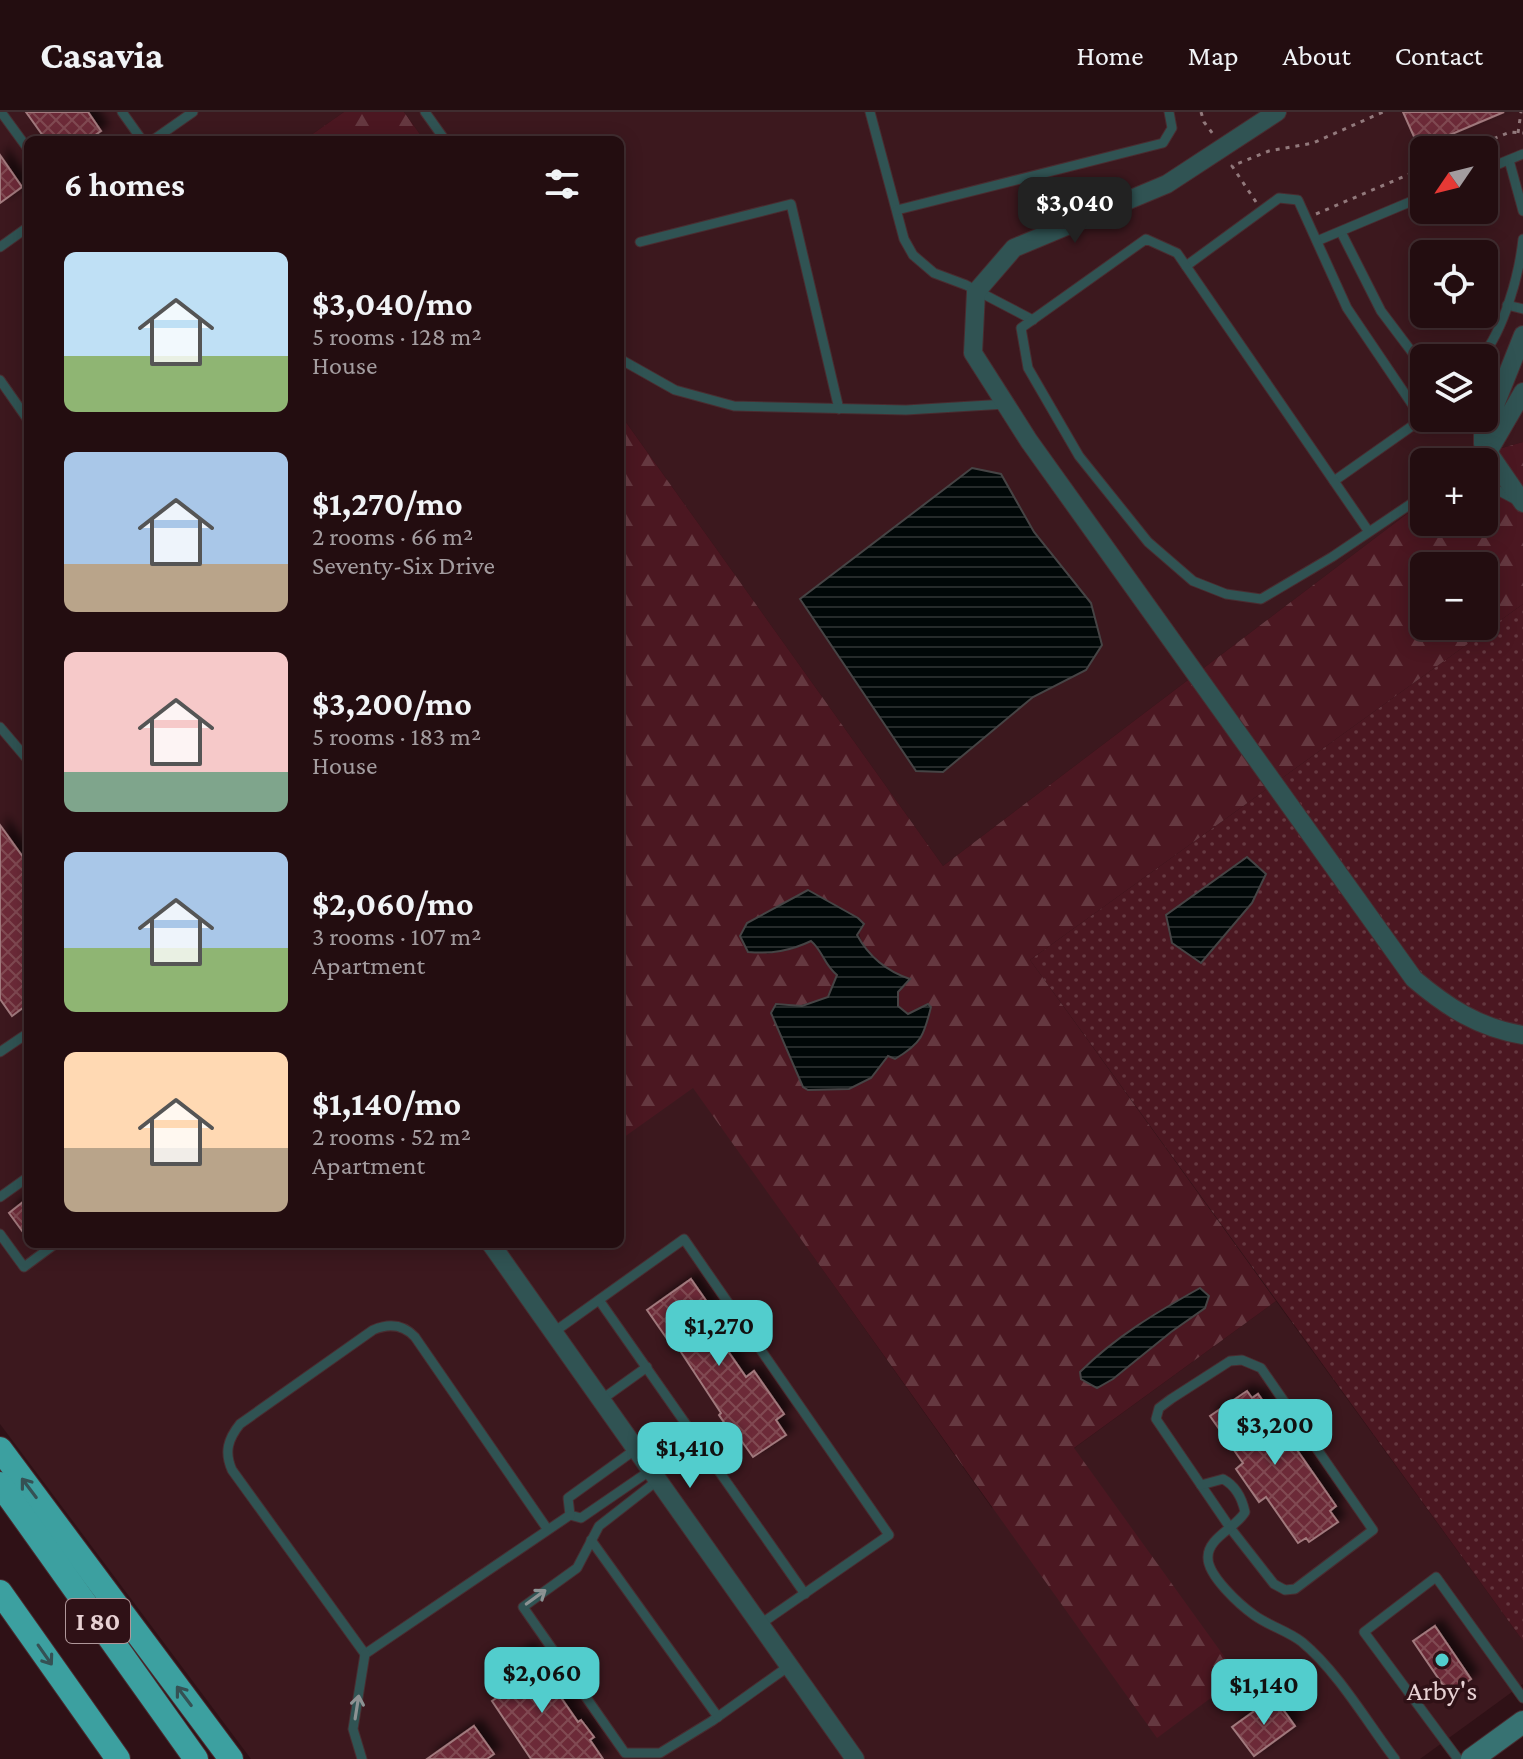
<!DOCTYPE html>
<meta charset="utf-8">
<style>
:root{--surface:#230d10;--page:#2f1b1e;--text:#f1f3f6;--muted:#a39c9f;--line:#402d30;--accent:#52cdcd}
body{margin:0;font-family:"Crimson Pro",serif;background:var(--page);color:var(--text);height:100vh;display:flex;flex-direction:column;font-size:30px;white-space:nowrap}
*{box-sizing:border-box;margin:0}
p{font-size:26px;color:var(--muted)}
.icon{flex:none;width:44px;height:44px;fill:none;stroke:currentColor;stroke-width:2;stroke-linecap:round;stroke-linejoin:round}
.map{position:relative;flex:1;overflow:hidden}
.panel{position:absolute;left:24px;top:24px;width:600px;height:1112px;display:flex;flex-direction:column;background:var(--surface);border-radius:12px;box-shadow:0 4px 20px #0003,0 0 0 2px var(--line)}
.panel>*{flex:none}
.needle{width:52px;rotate:235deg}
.fabs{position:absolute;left:1410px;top:24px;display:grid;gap:16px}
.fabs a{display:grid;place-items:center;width:88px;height:88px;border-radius:12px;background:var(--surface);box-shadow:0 4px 20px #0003,0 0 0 2px var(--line);font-size:40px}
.price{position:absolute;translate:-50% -68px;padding:0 18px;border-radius:16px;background:var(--accent);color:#111;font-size:26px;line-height:52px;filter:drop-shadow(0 2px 4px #0008)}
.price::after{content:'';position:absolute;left:50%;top:48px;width:24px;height:18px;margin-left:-12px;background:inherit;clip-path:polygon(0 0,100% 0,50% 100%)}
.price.on{background:#222;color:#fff}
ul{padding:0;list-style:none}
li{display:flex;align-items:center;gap:24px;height:200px;padding:0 40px}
li span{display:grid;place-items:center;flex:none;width:224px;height:160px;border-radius:12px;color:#555}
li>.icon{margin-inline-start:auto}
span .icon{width:96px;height:96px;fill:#fffc;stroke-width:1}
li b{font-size:34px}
h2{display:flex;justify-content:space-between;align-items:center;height:96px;padding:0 40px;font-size:34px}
header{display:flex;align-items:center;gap:48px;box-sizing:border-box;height:112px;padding:0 40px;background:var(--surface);border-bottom:2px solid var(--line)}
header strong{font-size:38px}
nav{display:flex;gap:44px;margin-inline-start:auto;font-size:28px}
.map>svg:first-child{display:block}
</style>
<header>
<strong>Casavia</strong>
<nav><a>Home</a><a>Map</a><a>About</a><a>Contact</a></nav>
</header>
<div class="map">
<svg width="1523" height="1647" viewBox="0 0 1523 1647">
<defs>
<pattern id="grass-dots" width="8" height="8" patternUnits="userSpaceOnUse" patternTransform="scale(2)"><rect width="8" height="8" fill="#4b1721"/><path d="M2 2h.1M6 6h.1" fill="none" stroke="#653840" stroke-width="1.8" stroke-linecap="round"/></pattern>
<pattern id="forest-firs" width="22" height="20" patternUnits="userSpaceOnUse" patternTransform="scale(2)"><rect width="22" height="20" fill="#4b1721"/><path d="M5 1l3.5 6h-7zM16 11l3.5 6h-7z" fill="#653840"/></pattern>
<pattern id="water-rules" width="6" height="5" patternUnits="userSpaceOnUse" patternTransform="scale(2)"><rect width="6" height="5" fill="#010808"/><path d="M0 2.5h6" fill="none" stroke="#262b2b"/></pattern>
<pattern id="building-cross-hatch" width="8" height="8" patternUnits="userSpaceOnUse" patternTransform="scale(2)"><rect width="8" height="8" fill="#6c2c37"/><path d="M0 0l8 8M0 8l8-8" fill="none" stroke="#814a53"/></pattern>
<filter id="shadow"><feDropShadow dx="7" dy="-7" stdDeviation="4" flood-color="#0009"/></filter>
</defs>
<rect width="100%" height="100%" fill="#2f1116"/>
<g fill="#3c181e" fill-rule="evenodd">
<polygon points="0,0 344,0 304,28 28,28 28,1132 620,1132 620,872 992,1396 1276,1189 1523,1529 1523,1572 1420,1647 251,1647 0,1312"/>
<path d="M404,0H1523V330L1488,340L1475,350H1424V389L943,754L620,302V28H424ZM1424,38H1484V98H1424ZM1424,142H1484V202H1424ZM1424,246H1484V306H1424Z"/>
</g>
<polygon fill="url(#grass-dots)" points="1523,492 1523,1529 1030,848"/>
<g fill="url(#forest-firs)" fill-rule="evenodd">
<polygon points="344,0 404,0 424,28 304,28"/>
<path d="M620,302L943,754L1424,389V410H1484V350H1475L1488,340L1523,330V492L1030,848L1276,1189L1074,1336L1239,1565L1157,1626L693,976L620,1028ZM1424,454H1484V514H1424ZM807,778L858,806C856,839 880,857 909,867L898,880V894L908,902L928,892L931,895C924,923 922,931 896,947L888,944L871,966L849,977L808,978L803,975L771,901L828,886L837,863C824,853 823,839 811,829L793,837L767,842L747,811ZM1205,1196L1171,1220L1080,1260L1133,1216Z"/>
</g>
<g fill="url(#water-rules)" stroke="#464445" stroke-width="2">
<polygon points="972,356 1001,362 1034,420 1091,491 1102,533 1086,558 1033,585 943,660 916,659 800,487"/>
<polygon points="1247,745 1266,762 1252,791 1201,851 1172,831 1166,803"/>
<path d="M808,778L858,806L864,812L857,823C869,845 886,859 910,867L898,880V894L908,902L928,892L931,895C924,923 922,931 895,947L888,944L871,966L849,977L808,978L803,975L771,901L776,892L802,894L828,885L837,863C824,853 823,839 811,829C790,839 772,842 748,840L740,824L747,811Z"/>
<path d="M1200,1176L1209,1184L1205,1196L1171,1220L1113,1267L1097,1276L1081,1267L1080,1260C1115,1225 1157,1200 1200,1176Z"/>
</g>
<g fill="url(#building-cross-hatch)" stroke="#a1797d" stroke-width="2" filter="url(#shadow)">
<polygon points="26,0 88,0 101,19 88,28 46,28"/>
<polygon points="1403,0 1504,0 1419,36"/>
<polygon points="0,43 22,75 0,91"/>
<polygon points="0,713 28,752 28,892 12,904 0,887"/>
<polygon points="28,1086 28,1127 9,1101"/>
<polygon points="691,1167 730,1223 721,1229 746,1265 754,1259 784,1302 776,1308 786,1323 753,1345 733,1317 730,1319 719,1303 721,1301 675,1231 672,1234 647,1198"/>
<polygon points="1247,1279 1252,1286 1258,1282 1336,1394 1330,1399 1338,1410 1309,1430 1306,1426 1298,1431 1266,1385 1259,1390 1236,1357 1243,1351 1210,1304"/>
<polygon points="1435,1514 1471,1567 1449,1582 1413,1529"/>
<polygon points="528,1538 578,1610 581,1608 594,1625 590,1628 603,1647 531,1647 492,1589 512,1575 500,1557"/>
<polygon points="1274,1585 1295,1614 1254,1644 1232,1615"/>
<polygon points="474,1614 494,1642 487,1647 427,1647"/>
</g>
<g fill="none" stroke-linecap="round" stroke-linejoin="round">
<g stroke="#492c30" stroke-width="11">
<g id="service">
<polyline points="1,0 28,37"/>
<polyline points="122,0 142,28"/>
<polyline points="425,0 445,28"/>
<polyline points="870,0 904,127 913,143 934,161 966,173 1033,208"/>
<polyline points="153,28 193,0"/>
<polyline points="1509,48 1523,99"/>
<polyline points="1484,58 1523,42"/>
<polyline points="897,98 1163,31 1172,16 1169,0"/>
<polyline points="1341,120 1381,199 1424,256"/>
<polyline points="1317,129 1424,84"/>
<polyline points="640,130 791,92 839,297"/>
<polyline points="0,135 28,115"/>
<polyline points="1186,154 1279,86 1298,88 1347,196 1422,307 1334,369"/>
<polyline points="1507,193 1523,197"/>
<path d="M1481,246C1504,217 1519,164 1523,127"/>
<polyline points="620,247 675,278 734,294 906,298 1006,292"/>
<polyline points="0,268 28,308"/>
<polyline points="1473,350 1488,340"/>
<polyline points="1484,371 1516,388"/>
<polyline points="1369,420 1177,141 1146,127 1021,216 1028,256 1079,344 1148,430 1193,469 1226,482 1261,487 1332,445 1424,383"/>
<polyline points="0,615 28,648"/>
<polyline points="0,940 25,923"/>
<polyline points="0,1085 28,1065"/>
<polyline points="0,1122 24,1155 55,1132"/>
<polyline points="599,1188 805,1482"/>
<polyline points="554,1220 684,1127 889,1423 759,1513"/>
<polygon points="1242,1248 1261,1256 1373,1418 1295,1477 1285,1478 1274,1472 1231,1417 1156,1307 1159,1296 1171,1287 1230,1249"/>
<polyline points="601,1288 647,1255"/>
<polyline points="658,1368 599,1414 577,1456 523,1495 625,1641 660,1641 712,1609 789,1554"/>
<path d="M1201,1373L1223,1367C1236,1374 1242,1386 1245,1400C1236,1416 1207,1426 1208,1446C1208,1464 1240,1493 1254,1503C1269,1514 1288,1519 1302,1530C1338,1560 1367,1610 1395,1647"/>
<polyline points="570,1403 568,1386 636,1337"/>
<polyline points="570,1403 581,1406 651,1358"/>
<path d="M548,1418L415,1225C403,1212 389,1211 373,1218L240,1312C228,1327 224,1340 232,1358L365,1542L570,1403"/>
<polyline points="591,1428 718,1605"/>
<polyline points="362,1647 353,1617 365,1542"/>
<polyline points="1458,1647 1364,1520 1436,1465 1523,1586"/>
</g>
</g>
<g stroke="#492c30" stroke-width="20">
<g id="minor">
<path d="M1277,0L1167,72L1014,136L976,180L973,241L1029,329L1414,867C1447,895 1479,916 1523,923"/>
<polyline points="1523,223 1483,323 1483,332 1488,340 1523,280"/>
<polyline points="1488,340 1523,391"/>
<polyline points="491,1132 855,1647"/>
</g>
</g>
<g stroke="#492c30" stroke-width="24">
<polyline id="secondary" points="1472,1647 1523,1610"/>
</g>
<g stroke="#492c30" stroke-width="26">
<g id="motorway">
<polyline points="0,1337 231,1647"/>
<polyline points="0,1372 196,1647"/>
<polyline points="0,1480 118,1647"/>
</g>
</g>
<g stroke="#92797c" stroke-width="3" stroke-dasharray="4 6" stroke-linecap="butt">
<polyline points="1201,0 1204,10 1213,22"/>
<polyline points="1518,21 1521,0"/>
<polyline points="1466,38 1510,20 1523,21"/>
<polyline points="1256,90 1232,54 1269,39 1313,31 1383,0"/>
<polyline points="1316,102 1424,56"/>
</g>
<use href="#service" stroke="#305353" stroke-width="9"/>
<use href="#minor" stroke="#305353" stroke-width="18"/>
<use href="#secondary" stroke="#377272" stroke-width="22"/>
<use href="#motorway" stroke="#3ca0a0" stroke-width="24"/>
</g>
<defs><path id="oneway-shaft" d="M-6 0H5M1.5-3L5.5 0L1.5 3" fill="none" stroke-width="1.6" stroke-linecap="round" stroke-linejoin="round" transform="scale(2)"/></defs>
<g stroke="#355154">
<use href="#oneway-shaft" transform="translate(29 1376) rotate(-127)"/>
<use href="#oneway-shaft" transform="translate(45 1543) rotate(55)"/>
<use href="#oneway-shaft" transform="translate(184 1584) rotate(-127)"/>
</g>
<g stroke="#8c9293">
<use href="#oneway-shaft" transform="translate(536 1485) rotate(-36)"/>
<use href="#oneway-shaft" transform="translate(357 1595) rotate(-81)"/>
</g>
<circle fill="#52cdcd" stroke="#2f1116" stroke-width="3" cx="1442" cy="1548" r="8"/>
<g text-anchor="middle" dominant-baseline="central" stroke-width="7" stroke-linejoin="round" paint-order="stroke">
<rect fill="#2f1116" stroke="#b0979a" stroke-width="2" x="66" y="1487" width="64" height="44" rx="6"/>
<g font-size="26" font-weight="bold" fill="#e7d1d3">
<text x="98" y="1509">I 80</text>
</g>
<g font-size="28" fill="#e7d1d3" stroke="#2f1116">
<text x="1442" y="1578">Arby's</text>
</g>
</g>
</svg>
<div class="fabs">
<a><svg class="needle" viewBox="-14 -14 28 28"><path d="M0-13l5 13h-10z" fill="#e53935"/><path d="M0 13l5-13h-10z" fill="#a39c9f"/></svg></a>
<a><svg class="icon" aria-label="locate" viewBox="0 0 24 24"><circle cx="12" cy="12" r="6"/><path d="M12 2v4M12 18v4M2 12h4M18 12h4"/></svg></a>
<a><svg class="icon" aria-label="layers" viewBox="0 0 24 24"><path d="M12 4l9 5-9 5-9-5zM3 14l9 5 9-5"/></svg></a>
<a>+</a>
<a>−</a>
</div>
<b class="price on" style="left:1075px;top:133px">$3,040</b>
<b class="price" style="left:719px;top:1256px">$1,270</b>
<b class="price" style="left:1275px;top:1355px">$3,200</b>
<b class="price" style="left:690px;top:1378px">$1,410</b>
<b class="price" style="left:542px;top:1603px">$2,060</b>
<b class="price" style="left:1264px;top:1615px">$1,140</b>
<section class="panel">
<h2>6 homes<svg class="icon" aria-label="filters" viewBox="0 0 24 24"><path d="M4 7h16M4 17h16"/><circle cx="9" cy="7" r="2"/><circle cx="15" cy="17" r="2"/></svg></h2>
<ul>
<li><span style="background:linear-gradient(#bfe0f5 65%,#8fb573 0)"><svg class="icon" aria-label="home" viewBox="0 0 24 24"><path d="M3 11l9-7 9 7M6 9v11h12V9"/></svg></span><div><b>$3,040/mo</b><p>5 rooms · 128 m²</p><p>House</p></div></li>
<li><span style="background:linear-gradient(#a9c7e8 70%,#b9a48a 0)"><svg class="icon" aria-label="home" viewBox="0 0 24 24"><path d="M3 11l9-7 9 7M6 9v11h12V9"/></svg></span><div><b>$1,270/mo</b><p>2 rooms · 66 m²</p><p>Seventy-Six Drive</p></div></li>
<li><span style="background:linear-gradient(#f6c9c9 75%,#7fa58c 0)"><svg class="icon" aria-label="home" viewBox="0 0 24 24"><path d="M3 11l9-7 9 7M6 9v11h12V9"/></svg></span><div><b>$3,200/mo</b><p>5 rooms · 183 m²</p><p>House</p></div></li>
<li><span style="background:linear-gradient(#a9c7e8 60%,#8fb573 0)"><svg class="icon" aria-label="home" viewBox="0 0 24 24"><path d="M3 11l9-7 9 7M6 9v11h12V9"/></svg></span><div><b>$2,060/mo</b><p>3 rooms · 107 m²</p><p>Apartment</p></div></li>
<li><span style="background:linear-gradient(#ffd9b3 60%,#b9a48a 0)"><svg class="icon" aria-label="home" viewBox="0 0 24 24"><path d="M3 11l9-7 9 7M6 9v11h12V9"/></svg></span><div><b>$1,140/mo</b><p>2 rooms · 52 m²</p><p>Apartment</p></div></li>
</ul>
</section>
</div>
